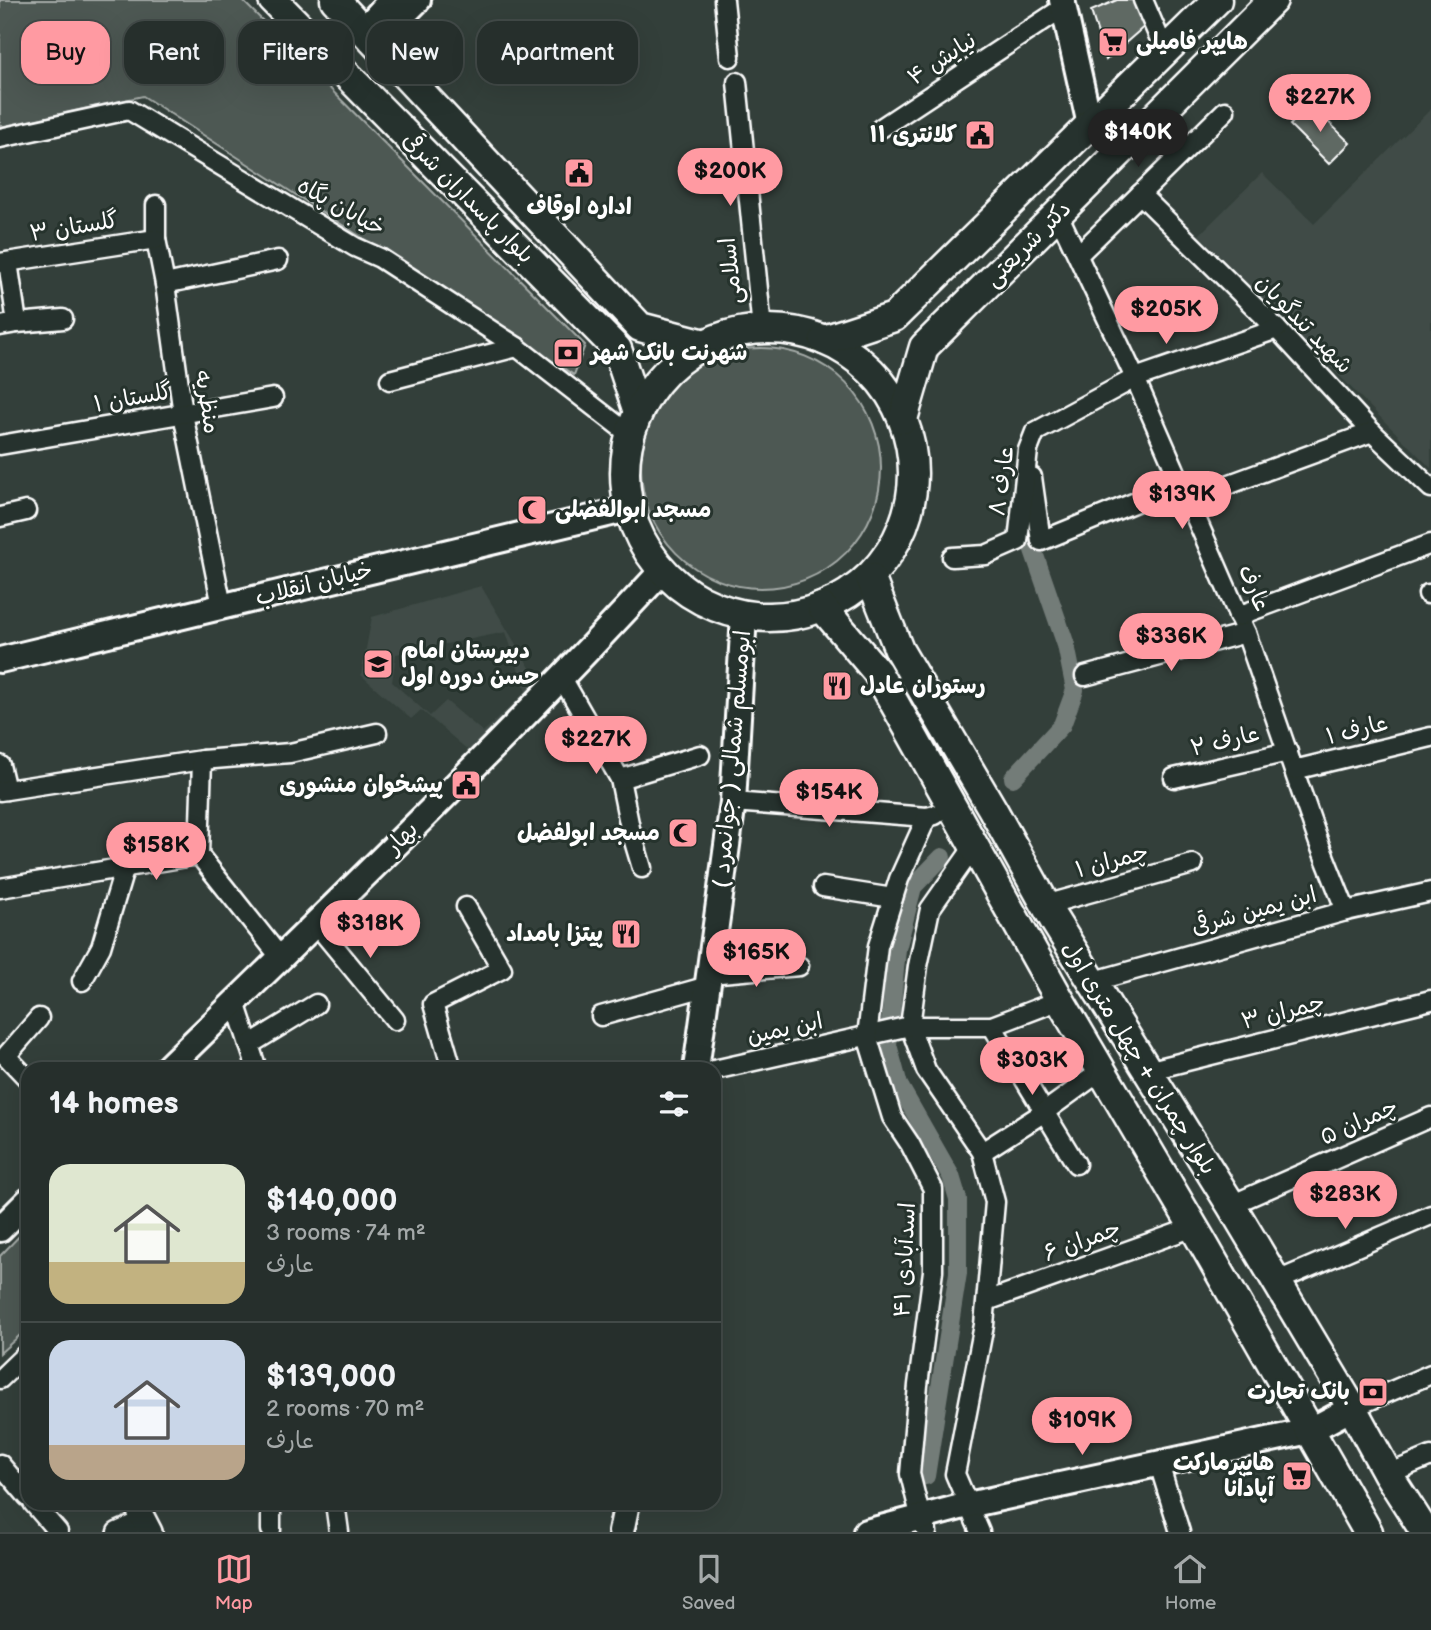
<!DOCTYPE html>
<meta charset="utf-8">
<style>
:root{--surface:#262f2c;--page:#323b38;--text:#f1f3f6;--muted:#a4a9a9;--line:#424a48;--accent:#ff9aa2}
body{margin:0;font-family:"Balsamiq Sans","Playpen Sans Arabic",sans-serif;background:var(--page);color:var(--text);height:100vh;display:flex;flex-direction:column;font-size:26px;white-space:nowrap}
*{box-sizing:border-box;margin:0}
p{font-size:23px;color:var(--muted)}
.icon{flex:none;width:38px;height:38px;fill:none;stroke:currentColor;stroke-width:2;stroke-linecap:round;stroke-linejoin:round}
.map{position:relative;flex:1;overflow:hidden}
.side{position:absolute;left:21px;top:1062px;width:700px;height:448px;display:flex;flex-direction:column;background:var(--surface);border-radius:21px;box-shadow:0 7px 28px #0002,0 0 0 2px var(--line)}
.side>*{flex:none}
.guide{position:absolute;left:21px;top:21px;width:700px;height:63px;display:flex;gap:14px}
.price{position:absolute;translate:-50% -60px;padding:0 16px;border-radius:24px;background:var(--accent);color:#111;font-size:23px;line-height:46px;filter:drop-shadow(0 2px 4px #0008)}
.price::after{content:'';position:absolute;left:50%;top:42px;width:21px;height:16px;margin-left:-10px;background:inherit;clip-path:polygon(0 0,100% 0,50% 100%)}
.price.selected{background:#222;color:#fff}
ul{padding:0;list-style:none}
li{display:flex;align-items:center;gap:21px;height:175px;padding:0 28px}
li+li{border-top:2px solid var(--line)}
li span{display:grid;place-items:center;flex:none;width:196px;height:140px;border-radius:21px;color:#555}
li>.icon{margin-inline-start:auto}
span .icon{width:84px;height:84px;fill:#fffc;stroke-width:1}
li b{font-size:30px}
h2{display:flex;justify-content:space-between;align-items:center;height:84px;padding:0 28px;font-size:30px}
.tag{padding:0 24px;border-radius:21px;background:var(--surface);box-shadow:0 7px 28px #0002,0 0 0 2px var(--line);font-size:24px;line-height:63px}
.tag.selected{background:var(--accent);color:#111}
.dock{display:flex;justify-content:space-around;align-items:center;height:98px;border-top:2px solid var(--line);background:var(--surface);font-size:19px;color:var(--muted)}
.dock a{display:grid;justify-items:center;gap:4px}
.dock .selected{color:var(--accent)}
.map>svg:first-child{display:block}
</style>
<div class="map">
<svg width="1431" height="1532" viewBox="0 0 1431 1532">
<rect width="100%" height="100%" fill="#333f3a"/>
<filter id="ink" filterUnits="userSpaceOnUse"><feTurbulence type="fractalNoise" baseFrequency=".0143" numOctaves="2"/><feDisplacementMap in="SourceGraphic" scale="14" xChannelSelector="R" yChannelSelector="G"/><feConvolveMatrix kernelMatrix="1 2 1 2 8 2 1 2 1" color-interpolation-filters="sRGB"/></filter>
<g filter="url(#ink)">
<g fill="#404c47" fill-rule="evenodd">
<polygon points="1431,109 1431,468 1199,235 1262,173 1314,224"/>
<path d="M481,586L542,688L469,751L421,710L411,719L361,675L372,617ZM506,632L526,692L483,732L446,701L430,716L392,682L396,654Z"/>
</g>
<g fill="#4d5853" stroke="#a6aca9" stroke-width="2">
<polygon points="0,0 242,0 585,345 574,375 143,96 0,127"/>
<circle cx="761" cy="468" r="120"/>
<polygon points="28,1227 28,1328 0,1353 0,1256"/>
</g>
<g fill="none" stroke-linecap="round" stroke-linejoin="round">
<g stroke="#737b78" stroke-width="18">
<polyline points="1013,778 1062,725 1075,690 1066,645 1033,550"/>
<polyline points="926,1476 958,1273 958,1199 951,1176 899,1085 888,1045 897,949 913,887 942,857"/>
</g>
</g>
<g fill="#5f6964" stroke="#fff" stroke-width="2">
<polygon points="1117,0 1135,0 1146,25 1106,60 1091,11"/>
<polygon points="1310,104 1350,143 1329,164 1290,125"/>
</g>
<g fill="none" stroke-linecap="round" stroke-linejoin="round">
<g stroke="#fff" stroke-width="23">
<g id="minor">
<polyline points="724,0 730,57"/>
<polyline points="1143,0 1165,51"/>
<polyline points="737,82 762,329"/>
<polyline points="881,128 1064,7"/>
<polyline points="0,138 129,110 355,247 380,258 517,347 629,434"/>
<polyline points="1140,194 1277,329 1372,432 1431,488"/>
<polyline points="156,205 156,239 165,284 183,414 222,606"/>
<polyline points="1058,214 1135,378 1246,633 1319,843 1346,911"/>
<polyline points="1078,255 1225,111"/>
<polyline points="0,263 156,239"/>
<polyline points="165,284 278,260"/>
<polyline points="17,323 63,319"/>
<polyline points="0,326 17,323 8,262"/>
<polyline points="390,380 517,347"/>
<polyline points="0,445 273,398"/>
<polyline points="1032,477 1041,541 1182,483"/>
<polyline points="1189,499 1372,432"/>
<polyline points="0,517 26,511"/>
<polyline points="952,557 986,555 1018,541 1028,450 1035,432 1135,378 1277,329"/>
<polyline points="1428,594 1431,594"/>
<polyline points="1238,616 1431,544"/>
<polyline points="1085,676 1246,633"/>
<polyline points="562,678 620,779 630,828 642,868"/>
<polyline points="0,765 6,790"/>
<polyline points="1294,770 1431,737"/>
<polyline points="1174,778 1288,752"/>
<polyline points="620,779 700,755"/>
<polyline points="0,791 202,760 290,753 377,733"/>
<polyline points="733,802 927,817 935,815"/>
<polyline points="975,845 930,909 918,966 910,1026 926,1070 982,1152 995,1202 984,1325 955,1474 980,1532"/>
<polyline points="199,855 202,760"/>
<polyline points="823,887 893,898"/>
<polyline points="0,888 199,855 280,957"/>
<polyline points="1045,905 1193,864"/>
<polyline points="316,924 395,1020"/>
<polyline points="709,974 799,966"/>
<polyline points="82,981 101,947 125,867"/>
<polyline points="1091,982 1346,911 1431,892"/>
<polyline points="235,1002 257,1069"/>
<polyline points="601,1016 708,986"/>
<polyline points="992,1026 1076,1164"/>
<polyline points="249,1045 316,1004"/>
<polyline points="452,1069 433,1004 502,969 466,907"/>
<polyline points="714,1070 910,1026 992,1026 1060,1000"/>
<polyline points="1147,1071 1431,1000"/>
<polyline points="28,1079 6,1056 39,1018"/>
<polyline points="982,1152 1043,1113 1101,1071"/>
<polyline points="1231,1205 1431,1117"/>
<polyline points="1275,1282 1431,1215"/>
<polyline points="987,1301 1194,1227"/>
<polyline points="0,1379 28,1352"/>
<polyline points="1352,1408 1431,1374"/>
<polyline points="0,1464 28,1497"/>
<polyline points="1159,1464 1180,1532"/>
<polyline points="1388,1474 1431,1456"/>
<polyline points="33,1503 58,1532"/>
<polyline points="335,1503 339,1532"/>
<polyline points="271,1530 271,1503"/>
<polyline points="117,1532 144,1520"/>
<polyline points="927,1532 921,1519 910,1474 918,1385 933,1271 933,1189 910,1144 892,1117 867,1036 878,946 899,879 927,817"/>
</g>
</g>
<g stroke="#fff" stroke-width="28">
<polyline id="tertiary" points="135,1503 150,1532"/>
</g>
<g stroke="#fff" stroke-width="30">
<g id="secondary">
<polyline points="1062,0 1090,125"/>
<polyline points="363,31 391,0"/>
<polyline points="375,43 418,0"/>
<polyline points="0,660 628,509"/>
<path d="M166,1069C334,906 503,743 662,571"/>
<polyline points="696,1069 733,802 744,615"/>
<polyline points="0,1229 28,1201"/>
<polyline points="621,1532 627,1503"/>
<polyline points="866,1532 968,1505 1309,1431 1352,1408"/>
</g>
</g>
<g stroke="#fff" stroke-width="33">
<g id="primary">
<polyline points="273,0 617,349 638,412"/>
<polyline points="335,0 640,327 705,344"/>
<circle cx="769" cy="473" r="144"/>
<polyline points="824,340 894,317 1217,0"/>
<polyline points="903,419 924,347 1273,0"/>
<polyline points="870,577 899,650 993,810 1054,920 1231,1205 1352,1408 1388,1474 1425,1532"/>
<polyline points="822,607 877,672 1060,1000 1200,1238 1368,1532"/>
</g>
</g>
<use href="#minor" stroke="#26332d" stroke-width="18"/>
<use href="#tertiary" stroke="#26332d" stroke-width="23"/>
<use href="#secondary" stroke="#26332d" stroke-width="24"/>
<use href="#primary" stroke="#26332d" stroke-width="28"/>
</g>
</g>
<defs>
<g id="supermarket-square" transform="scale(1.575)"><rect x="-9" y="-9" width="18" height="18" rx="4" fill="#ff9aa2" stroke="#26332d"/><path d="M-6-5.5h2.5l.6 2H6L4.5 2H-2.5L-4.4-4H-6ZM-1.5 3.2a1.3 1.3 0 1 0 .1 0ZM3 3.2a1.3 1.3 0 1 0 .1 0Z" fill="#111"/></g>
<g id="civic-square" transform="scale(1.575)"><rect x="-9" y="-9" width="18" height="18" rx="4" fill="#ff9aa2" stroke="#26332d"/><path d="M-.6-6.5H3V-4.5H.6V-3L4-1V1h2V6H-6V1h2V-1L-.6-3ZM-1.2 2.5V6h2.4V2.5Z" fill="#111"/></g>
<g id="bank-square" transform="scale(1.575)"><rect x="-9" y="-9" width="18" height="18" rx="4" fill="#ff9aa2" stroke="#26332d"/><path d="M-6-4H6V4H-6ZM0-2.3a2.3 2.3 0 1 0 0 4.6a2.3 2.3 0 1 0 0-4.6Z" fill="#111"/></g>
<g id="mosque-square" transform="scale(1.575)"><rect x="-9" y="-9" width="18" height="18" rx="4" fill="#ff9aa2" stroke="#26332d"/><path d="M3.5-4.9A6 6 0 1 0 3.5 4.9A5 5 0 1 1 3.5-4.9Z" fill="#111"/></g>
<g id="school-square" transform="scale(1.575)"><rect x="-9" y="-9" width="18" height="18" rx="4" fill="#ff9aa2" stroke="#26332d"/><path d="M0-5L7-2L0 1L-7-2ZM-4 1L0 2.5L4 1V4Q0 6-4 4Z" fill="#111"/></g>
<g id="restaurant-square" transform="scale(1.575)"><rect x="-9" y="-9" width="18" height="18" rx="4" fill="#ff9aa2" stroke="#26332d"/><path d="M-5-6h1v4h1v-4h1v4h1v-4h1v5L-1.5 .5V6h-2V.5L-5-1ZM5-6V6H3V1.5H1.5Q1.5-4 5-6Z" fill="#111"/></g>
</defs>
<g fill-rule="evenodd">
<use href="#supermarket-square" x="1113" y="42"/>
<use href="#civic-square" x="980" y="135"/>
<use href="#civic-square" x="579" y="173"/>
<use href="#bank-square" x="568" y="353"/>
<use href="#mosque-square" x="532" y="510"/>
<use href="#school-square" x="378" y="664"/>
<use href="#restaurant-square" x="837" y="686"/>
<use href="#civic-square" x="466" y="785"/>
<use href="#mosque-square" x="683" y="833"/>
<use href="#restaurant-square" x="626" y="934"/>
<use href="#bank-square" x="1373" y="1392"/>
<use href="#supermarket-square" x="1297" y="1476"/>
</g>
<g text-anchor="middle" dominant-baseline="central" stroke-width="6" stroke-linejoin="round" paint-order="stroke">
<g font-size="23" font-weight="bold" fill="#fff" stroke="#26332d" text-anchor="end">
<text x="1136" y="42" text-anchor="start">هایپر فامیلی</text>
<text x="957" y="135">کلانتری ۱۱</text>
<text x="579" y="207" text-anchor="middle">اداره اوقاف</text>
<text x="591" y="353" text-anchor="start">شهرنت بانک شهر</text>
<text x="555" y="510" text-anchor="start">مسجد ابوالفضلی</text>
<text x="401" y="651" text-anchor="start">دبیرستان امام<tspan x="401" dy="26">حسن دوره اول</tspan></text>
<text x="860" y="686" text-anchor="start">رستوران عادل</text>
<text x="443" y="785">پیشخوان منشوری</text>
<text x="660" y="833">مسجد ابولفضل</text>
<text x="603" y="934">پیتزا بامداد</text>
<text x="1350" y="1392">بانک تجارت</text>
<text x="1274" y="1463">هایپرمارکت<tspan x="1274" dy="26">آپادانا</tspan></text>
</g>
<g font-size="23" fill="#fff" stroke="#26332d">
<text transform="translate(942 59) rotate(-33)">نیایش ۴</text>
<text transform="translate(468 198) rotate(45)">بلوار پاسداران شرقی</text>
<text transform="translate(341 207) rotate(29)">خیابان پگاه</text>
<text transform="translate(74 227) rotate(-9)">گلستان ۳</text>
<text transform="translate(1028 244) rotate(-45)">دکتر شریعتی</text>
<text transform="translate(731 271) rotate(-96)">اسلامی</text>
<text transform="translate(1304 324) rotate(46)">شهید تندگویان</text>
<text transform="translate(133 398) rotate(-10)">گلستان ۱</text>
<text transform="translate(207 402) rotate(81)">منظریه</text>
<text transform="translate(1002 481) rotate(-82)">عارف ۸</text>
<text transform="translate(314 584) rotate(-14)">خیابان انقلاب</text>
<text transform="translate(1254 588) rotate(67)">عارف</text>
<text transform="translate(1357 730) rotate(-14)">عارف ۱</text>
<text transform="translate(1225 741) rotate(-13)">عارف ۲</text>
<text transform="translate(732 759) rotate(-85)">ابومسلم شمالی ( جوانمرد )</text>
<text transform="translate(402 838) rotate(-45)">بهار</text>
<text transform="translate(1112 861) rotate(-15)">چمران ۱</text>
<text transform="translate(1254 911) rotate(-15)">ابن یمین شرقی</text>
<text transform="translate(1283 1012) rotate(-14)">چمران ۳</text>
<text transform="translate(785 1029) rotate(-12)">ابن یمین</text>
<text transform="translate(1139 1058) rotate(58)">بلوار چمران + چهل متری اول</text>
<text transform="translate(1359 1122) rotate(-24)">چمران ۵</text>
<text transform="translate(1082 1241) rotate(-20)">چمران ۶</text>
<text transform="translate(905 1260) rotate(-87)">اسدآبادی ۴۱</text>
</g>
</g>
</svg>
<b class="price" style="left:1320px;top:134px">$227K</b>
<b class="price selected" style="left:1138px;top:169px">$140K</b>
<b class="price" style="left:730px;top:208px">$200K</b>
<b class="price" style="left:1166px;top:346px">$205K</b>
<b class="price" style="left:1182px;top:531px">$139K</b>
<b class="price" style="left:1171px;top:673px">$336K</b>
<b class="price" style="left:596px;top:776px">$227K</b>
<b class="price" style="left:829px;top:829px">$154K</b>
<b class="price" style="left:156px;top:882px">$158K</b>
<b class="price" style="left:370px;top:960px">$318K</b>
<b class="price" style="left:756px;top:989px">$165K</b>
<b class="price" style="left:1032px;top:1097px">$303K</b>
<b class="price" style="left:1345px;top:1231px">$283K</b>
<b class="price" style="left:1082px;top:1457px">$109K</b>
<div class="guide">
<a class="tag selected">Buy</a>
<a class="tag">Rent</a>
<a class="tag">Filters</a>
<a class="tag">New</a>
<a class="tag">Apartment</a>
</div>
<section class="side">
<h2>14 homes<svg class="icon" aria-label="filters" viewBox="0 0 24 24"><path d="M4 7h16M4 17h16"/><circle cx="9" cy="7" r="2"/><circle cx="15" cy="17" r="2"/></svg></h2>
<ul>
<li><span style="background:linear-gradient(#dfe7d0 70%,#c2b280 0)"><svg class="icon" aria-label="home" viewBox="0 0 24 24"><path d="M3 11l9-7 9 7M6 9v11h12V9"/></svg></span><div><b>$140,000</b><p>3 rooms · 74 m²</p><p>عارف</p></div></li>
<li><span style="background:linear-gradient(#c9d6e8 75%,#b9a48a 0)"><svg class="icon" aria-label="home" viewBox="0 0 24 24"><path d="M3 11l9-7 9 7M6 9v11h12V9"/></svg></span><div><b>$139,000</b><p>2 rooms · 70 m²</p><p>عارف</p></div></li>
</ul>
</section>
</div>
<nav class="dock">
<a class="selected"><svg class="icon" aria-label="map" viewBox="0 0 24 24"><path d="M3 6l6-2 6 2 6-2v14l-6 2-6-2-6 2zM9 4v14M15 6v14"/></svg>Map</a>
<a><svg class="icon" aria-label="saved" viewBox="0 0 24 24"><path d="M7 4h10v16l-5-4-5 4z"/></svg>Saved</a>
<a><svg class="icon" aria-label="home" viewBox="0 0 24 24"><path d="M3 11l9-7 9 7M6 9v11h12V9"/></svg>Home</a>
</nav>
